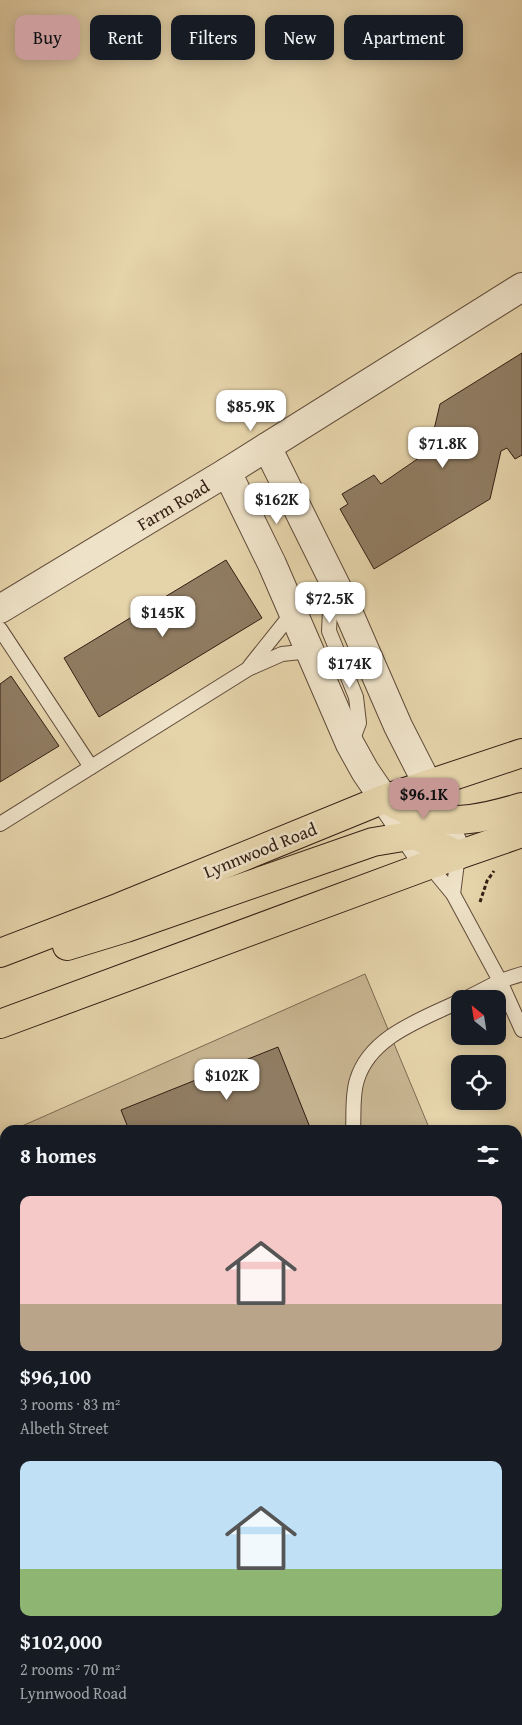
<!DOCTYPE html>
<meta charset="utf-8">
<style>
:root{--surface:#171b24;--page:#242831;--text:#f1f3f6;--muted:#9ea1a6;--accent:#c59692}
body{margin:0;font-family:"Gentium Book Plus",serif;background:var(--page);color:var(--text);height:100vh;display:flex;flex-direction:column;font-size:19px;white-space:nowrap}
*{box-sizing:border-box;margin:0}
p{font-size:16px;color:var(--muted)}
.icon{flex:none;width:28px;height:28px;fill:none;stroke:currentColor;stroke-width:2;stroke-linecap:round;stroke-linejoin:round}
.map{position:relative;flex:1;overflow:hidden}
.sheet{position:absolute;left:0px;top:1125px;width:522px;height:600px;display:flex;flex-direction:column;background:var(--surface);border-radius:15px 15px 0 0;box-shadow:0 2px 12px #0003}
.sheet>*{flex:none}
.hud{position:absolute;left:15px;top:15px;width:492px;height:45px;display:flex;gap:10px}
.needle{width:32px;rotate:330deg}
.fabs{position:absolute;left:451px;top:990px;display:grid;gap:10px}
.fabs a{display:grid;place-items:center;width:55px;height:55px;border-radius:10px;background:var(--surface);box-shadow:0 2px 12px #0003;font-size:25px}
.price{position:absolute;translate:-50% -42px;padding:0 11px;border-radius:10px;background:#fff;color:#222;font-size:16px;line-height:32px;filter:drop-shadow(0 1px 2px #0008)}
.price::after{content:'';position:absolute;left:50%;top:30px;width:15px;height:11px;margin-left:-8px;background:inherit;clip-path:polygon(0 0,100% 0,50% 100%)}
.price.active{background:var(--accent);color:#111}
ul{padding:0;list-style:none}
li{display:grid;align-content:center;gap:10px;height:265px;padding:0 20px}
li span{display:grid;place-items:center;height:155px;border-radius:10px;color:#555}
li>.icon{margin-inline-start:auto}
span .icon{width:90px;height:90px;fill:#fffc;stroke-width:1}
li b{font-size:21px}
h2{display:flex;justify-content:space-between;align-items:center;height:60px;padding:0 20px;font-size:21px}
.chip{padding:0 18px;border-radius:10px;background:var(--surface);box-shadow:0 2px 12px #0003;font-size:18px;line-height:45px}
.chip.active{background:var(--accent);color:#111}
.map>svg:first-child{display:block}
</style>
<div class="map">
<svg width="522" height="1725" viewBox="0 0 522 1725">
<rect width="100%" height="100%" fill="#e5d3aa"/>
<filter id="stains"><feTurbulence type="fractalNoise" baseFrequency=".004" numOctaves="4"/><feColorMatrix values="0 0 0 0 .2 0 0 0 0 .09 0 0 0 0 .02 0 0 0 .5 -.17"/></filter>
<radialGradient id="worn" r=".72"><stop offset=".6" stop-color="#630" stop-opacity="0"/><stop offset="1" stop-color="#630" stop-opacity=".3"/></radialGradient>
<g fill="#c7b490" stroke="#7d6952">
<polygon points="365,974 430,1130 13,1130"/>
<polygon points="5,1134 5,1642 0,1633 0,1136"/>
<polygon points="518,1342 522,1353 522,1725 47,1725 44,1720 518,1720"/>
</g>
<g fill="#907c62" stroke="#331e13">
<polygon points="522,353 522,455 515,459 507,448 501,451 490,499 374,569 340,509 348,504 342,494 374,475 381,484 429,451 440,404"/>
<polygon points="226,560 262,618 99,717 64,658"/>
<polygon points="11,676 59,746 0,782 0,684"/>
<polygon points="278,1047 311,1130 129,1130 121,1110"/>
</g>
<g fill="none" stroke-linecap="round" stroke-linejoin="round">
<g stroke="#604b39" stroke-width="16">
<g id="lane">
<polyline points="344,602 330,611 329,631 356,697 359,723 351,744"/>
<polyline points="0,629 91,767"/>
<polyline points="250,666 293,612"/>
<polyline points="0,824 248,669 282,654 310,651"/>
<polyline points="429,865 453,894 500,981 522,1030"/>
<polyline points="453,894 458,855"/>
<polyline points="465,999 500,981 522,974"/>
<path d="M353,1130C354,1114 352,1095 357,1080C370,1036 423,1019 460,1001"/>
<polyline points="518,1437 522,1442"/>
<polyline points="440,1720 445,1725"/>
</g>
</g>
<g stroke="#604b39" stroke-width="30">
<g id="street">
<polyline points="267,447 344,602 398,726 427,783 458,855"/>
<polyline points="227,472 272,564 350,744 365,771 429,865"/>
<polyline points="0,609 227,472 522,287"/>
<polyline points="0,1719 4,1725"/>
</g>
</g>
<g stroke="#331e13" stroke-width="30">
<g id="primary">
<path d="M384,799C396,804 407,811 419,815C454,826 488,817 522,807"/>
<polyline points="67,946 126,928 373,842 415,835 458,855"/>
<polyline points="0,953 120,907 384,799 522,753"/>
<polyline points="0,1024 429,865 522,833"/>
</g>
</g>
<polyline stroke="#331e13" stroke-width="3" stroke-dasharray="4 2.5" stroke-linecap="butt" points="480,902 487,881 494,871"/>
<use href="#lane" stroke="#eee2c8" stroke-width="14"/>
<use href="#street" stroke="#eee2c8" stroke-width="28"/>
<use href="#primary" stroke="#e5d3aa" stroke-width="28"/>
</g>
<g text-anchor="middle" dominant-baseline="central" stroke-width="5" stroke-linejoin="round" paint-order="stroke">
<g font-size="18" fill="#331e13" stroke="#eee2c8">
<text transform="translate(173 505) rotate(-31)">Farm Road</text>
<text transform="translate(260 850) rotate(-22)">Lynnwood Road</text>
</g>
</g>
<rect width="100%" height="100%" filter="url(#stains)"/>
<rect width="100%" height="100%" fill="url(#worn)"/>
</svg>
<div class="fabs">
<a><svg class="needle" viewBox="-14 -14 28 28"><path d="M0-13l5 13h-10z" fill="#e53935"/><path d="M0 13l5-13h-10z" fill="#9ea1a6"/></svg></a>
<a><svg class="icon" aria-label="locate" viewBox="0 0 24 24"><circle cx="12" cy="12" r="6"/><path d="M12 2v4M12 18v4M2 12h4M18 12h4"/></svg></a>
</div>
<b class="price" style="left:251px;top:432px">$85.9K</b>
<b class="price" style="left:443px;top:469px">$71.8K</b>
<b class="price" style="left:277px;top:525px">$162K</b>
<b class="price" style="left:330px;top:624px">$72.5K</b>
<b class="price" style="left:163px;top:638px">$145K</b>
<b class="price" style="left:350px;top:689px">$174K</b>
<b class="price active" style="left:424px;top:820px">$96.1K</b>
<b class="price" style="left:227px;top:1101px">$102K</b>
<div class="hud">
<a class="chip active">Buy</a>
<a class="chip">Rent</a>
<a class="chip">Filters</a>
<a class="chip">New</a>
<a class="chip">Apartment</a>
</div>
<section class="sheet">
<h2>8 homes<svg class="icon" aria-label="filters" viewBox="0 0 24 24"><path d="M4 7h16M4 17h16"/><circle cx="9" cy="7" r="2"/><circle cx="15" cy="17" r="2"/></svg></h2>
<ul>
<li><span style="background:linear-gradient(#f6c9c9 70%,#b9a48a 0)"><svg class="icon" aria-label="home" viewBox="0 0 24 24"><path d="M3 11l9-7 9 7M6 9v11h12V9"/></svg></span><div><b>$96,100</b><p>3 rooms · 83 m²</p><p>Albeth Street</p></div></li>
<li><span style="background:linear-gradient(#bfe0f5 70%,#8fb573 0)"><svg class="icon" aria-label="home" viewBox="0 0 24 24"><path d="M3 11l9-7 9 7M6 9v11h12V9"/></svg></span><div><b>$102,000</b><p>2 rooms · 70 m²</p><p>Lynnwood Road</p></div></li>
</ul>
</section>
</div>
